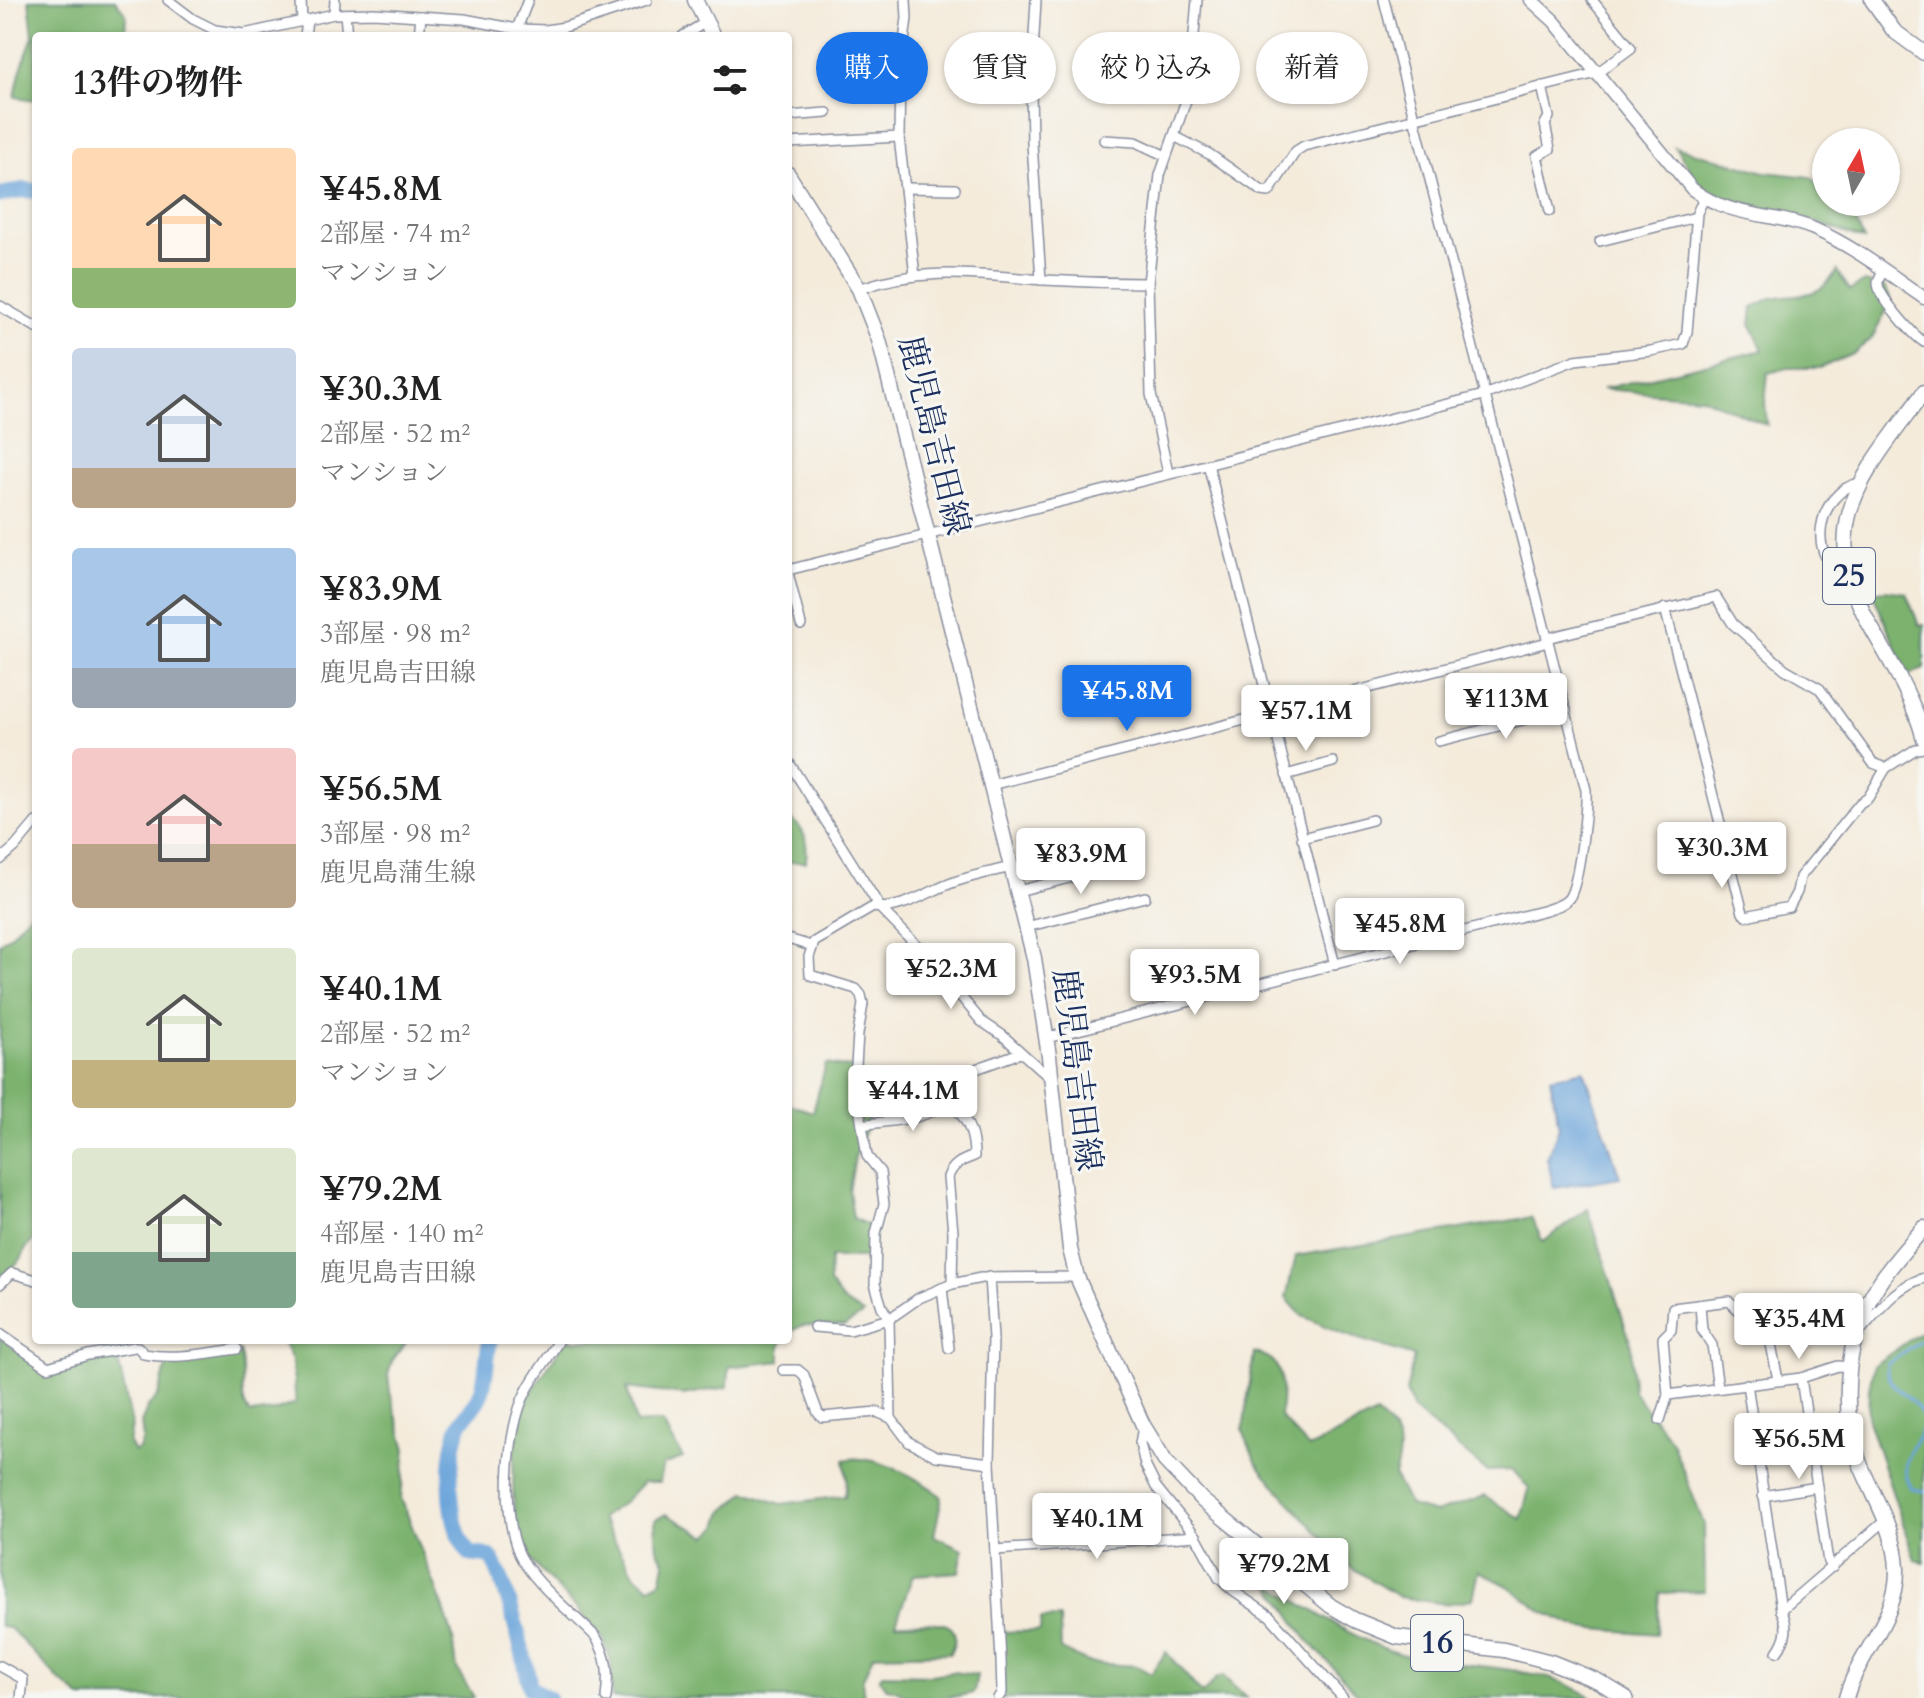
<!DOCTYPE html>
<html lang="ja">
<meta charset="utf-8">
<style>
:root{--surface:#fff;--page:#f2f2f2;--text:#222;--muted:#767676;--accent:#1a73e8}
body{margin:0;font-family:Cardo,"Noto Serif JP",serif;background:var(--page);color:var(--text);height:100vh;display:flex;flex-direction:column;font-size:30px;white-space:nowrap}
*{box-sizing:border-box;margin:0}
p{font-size:26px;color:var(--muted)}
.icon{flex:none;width:44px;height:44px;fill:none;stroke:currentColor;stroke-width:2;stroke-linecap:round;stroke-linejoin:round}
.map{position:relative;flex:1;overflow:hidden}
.side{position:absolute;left:32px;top:32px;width:760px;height:1312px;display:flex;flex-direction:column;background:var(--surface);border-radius:8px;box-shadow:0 2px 6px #0004}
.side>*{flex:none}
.top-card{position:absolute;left:816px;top:32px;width:760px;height:72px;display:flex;gap:16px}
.needle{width:52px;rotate:9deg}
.fabs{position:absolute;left:1812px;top:128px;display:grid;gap:16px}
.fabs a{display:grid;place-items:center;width:88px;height:88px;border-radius:50%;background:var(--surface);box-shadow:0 2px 6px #0004;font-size:40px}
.price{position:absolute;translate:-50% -68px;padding:0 18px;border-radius:8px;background:#fff;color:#222;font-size:26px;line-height:52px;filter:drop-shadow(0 2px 4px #0008)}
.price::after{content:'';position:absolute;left:50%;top:48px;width:24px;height:18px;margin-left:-12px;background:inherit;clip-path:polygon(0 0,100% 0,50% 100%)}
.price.current{background:var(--accent);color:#fff}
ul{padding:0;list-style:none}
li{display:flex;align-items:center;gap:24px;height:200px;padding:0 40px}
li span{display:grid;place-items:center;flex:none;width:224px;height:160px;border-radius:8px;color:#555}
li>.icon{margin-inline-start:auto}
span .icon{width:96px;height:96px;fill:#fffc;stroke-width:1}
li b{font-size:34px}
h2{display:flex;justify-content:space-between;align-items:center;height:96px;padding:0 40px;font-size:34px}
.chip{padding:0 28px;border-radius:36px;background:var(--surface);box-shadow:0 2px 6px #0004;font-size:28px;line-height:72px}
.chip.current{background:var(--accent);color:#fff}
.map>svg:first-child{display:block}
</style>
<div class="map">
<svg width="1924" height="1698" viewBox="0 0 1924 1698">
<rect width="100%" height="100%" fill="#f6f6f2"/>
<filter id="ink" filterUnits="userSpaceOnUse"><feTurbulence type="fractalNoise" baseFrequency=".0125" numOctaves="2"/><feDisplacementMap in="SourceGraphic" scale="16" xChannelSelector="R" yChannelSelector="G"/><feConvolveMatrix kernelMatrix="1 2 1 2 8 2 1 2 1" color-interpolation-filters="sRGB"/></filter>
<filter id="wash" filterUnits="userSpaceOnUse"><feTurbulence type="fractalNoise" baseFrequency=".006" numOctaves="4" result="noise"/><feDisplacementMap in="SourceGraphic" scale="32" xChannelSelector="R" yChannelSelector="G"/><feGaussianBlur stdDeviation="1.8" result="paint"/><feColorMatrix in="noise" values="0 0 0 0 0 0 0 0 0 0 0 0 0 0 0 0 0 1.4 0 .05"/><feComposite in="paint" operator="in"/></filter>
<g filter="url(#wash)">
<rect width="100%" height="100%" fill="#f4ebdb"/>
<g fill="#7bb26e" stroke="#4b7066" stroke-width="2">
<polygon points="29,0 115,0 126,14 125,36 36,36 36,100 15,97 20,72 33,36"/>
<polygon points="1675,147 1765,172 1810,177 1826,190 1826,202 1839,202 1853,215 1864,240 1801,217 1732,201 1700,185"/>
<path d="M1837,271L1850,290L1865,282L1886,288L1891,302L1872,338L1853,354L1820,368H1788L1768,373L1765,403L1767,425L1701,397L1602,389L1763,350L1751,325L1753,308C1759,305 1765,300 1772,298C1802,291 1815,303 1837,271Z"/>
<polygon points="1885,590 1906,593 1919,625 1924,624 1924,669 1908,675 1872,592"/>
<path d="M788,817C806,828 808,842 806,862H788Z"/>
<polygon points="36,905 36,1237 27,1247 21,1259 0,1280 0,943 14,932"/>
<polygon points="826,1064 857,1069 865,1077 869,1119 855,1157 849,1191 853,1218 875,1229 871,1258 830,1258 829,1283 843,1301 863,1314 845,1326 803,1325 788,1333 788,1104 813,1112"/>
<path d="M1588,1209L1631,1344L1633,1391L1672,1442L1704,1524L1705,1591L1660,1593L1657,1634L1580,1628L1543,1612L1508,1586L1479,1571L1473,1599L1446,1604L1399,1597L1349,1566L1292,1505L1257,1464L1243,1431L1254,1353C1288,1357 1282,1392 1280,1417L1309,1448L1376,1414C1401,1434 1403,1447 1394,1476L1410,1506L1435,1513L1485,1496L1521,1519L1529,1489L1513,1470L1487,1471L1413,1410L1406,1392L1414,1356L1346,1335L1302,1316L1286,1298L1296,1256L1531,1217L1543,1242Z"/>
<polygon points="1924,1330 1924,1563 1915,1560 1868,1420 1869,1388 1874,1365"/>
<path d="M0,1338L39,1367L48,1370L109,1352L117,1355L132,1425L129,1444L134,1452L139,1449L143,1439L141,1423L148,1407L158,1396L168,1361L239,1351C247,1371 236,1396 250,1414L274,1411L296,1403L292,1360L282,1340H408L392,1361L388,1375L390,1392L406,1449L401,1498L444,1609L453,1638L457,1669L474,1698H82L60,1681L11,1629L0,1626Z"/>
<path d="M565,1340H783L780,1348V1361L729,1367L728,1387L683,1395L627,1388L636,1424L662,1422L683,1458L663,1465L660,1482H643L624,1502L601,1518L635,1575L650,1587L661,1581L665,1563L657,1549L655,1520L666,1514L707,1536L718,1527L722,1513L746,1492L781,1504L845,1496L847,1479L844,1460C872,1452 921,1479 942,1497L934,1536L963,1549L959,1572L913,1575L896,1623C918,1625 971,1611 950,1653L873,1655L862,1681L864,1698H612L611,1661L604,1640L592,1624L526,1556C507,1526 511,1436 525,1404C536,1381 553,1362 565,1340Z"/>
<path d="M1270,1584C1310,1608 1356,1642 1401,1654C1464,1670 1536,1661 1593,1698H1361L1306,1638Z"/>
<polygon points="1060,1618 1061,1650 1090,1663 1137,1666 1151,1674 1166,1652 1202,1694 1217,1678 1223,1676 1246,1698 1003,1698 1001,1632 1040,1631 1041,1619"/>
<path d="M952,1672L977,1675L974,1692C963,1698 922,1698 910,1697C900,1693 897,1689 886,1688L879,1679L882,1674L931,1675Z"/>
</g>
<polygon fill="#6ba4da" stroke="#436a9c" stroke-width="2" points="1584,1070 1620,1177 1554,1188 1547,1158 1559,1127 1550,1078"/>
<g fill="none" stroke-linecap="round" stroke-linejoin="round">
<path stroke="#6ba4da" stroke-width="3" d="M1924,1339L1887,1364C1883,1392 1919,1396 1923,1419C1924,1444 1892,1455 1912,1489L1924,1491"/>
<g stroke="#6ba4da" stroke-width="16">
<polyline points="0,195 23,190 36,191"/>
<path d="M490,1340C486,1357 487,1380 480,1396C475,1407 464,1416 459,1427C446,1460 447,1528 470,1554C476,1555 485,1555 489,1557C503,1565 527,1668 530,1688L548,1698"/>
</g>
</g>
</g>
<g filter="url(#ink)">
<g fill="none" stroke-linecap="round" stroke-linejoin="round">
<g stroke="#888d9c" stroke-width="12">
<g id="minor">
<polyline points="168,0 193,19 215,30 244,34 334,14 374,13 464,19 517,29 546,30 565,27 647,0"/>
<polyline points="301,0 302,22"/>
<polyline points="906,0 907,18 900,72 899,137 915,276"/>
<polyline points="1036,0 1031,89 1032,143 1041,280"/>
<polyline points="334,14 335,0"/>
<polyline points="345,14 347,36"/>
<polyline points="517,29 528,0"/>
<polyline points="305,36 307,20"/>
<polyline points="419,36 421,16"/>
<polyline points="683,36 706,22"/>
<polyline points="1542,86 1549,117 1545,124 1550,149 1537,156 1550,211"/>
<polyline points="788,116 827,113"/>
<polyline points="1174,136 1209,154 1262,191 1269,192 1296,151 1304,146 1597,73 1631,48 1592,0"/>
<polyline points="1104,140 1136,142 1166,156"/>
<polyline points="788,143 899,137"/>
<polyline points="905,188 955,189"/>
<polyline points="1600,241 1696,217"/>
<path d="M1883,271C1881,275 1878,279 1878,283C1877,295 1914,336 1924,342"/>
<path d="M859,289C921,266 979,275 1043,280C1078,282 1113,283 1148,283"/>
<polyline points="0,306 36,327"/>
<polyline points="1208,464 1335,965"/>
<polyline points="1168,473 1151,394 1148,283 1160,175 1189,92 1197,0"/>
<polyline points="788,570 1484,395 1575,360 1651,351 1683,344 1687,332 1697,213 1704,198"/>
<polyline points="788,573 801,625"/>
<path d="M1849,577C1804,561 1817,491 1860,483"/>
<polyline points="1665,608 1743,913 1746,916 1789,907 1797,892 1800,877 1860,803 1868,798 1886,768"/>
<polyline points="1547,638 1716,597 1733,624 1785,669 1820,689 1873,763 1886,768 1916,749 1924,748"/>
<polyline points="1439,741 1566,709"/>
<polyline points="788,761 881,909 929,958 981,1021 1002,1035 1051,1079"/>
<polyline points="1286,775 1333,762"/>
<polyline points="991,785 1548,642"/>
<polyline points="1302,838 1372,820"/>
<polyline points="0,860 15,847 36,822"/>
<polyline points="1013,869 1068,855"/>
<polyline points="1018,891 1085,874"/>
<polyline points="1026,927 1145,897"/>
<polyline points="788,939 811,946"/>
<path d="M1047,1038L1546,910C1554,907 1564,905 1569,898C1579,884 1587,809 1586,790L1384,0"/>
<path d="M863,1125C887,1120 926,1121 945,1103"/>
<polyline points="989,1277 993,1338 990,1463 1001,1660 1002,1692 998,1698"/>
<polyline points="0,1284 12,1273 36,1280"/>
<path d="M952,1284L953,1232L948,1177C953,1164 961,1161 974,1156C974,1139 970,1123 958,1111C948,1101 941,1103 940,1086L948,1079L1020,1053"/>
<polyline points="942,1288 949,1348"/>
<polyline points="1700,1305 1702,1330 1712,1345 1718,1388"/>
<polyline points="814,1327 850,1330 889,1319 919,1298 952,1284 981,1278 1077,1277"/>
<path d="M1861,1330C1880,1309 1896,1286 1924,1278"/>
<path d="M0,1334L48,1367L88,1355L134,1347H138L144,1354C175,1360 206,1353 237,1349"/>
<path d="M559,1340C549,1358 535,1374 526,1392C506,1429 500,1525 523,1561C541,1589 572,1613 596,1637C608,1658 609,1674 606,1698"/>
<polyline points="783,1370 798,1370 804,1375 818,1413 822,1417 877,1412 891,1418"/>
<polyline points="1801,1378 1828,1562 1833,1567"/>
<path d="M1747,1384L1781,1610C1789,1626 1787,1638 1777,1652"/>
<polyline points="1668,1395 1663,1338 1671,1330 1673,1308 1729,1301 1770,1339 1778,1380"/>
<polyline points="1660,1420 1668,1395 1801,1378 1838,1366 1850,1367"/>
<polyline points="1143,1427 1140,1443 1145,1465 1156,1487 1196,1536 1219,1578 1233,1591 1270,1616 1343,1698"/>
<path d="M990,1463L936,1456L909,1442L891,1418L889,1319L882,1307L875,1284L876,1233L884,1204L880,1172L867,1156L855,1081L858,1034L863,1004L861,995L856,989L810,975L809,957L814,942L873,907C900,912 932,889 957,881C975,875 994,871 1012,867"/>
<polyline points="1763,1496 1817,1487"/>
<polyline points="995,1550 1196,1536"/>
<polyline points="1781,1610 1886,1520"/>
<polyline points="0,1666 23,1679 21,1698"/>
</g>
</g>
<g stroke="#888d9c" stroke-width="15">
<path id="tertiary" d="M1531,0L1554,21L1692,189C1734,220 1770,211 1814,229C1853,246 1889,274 1924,298"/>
</g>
<g stroke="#888d9c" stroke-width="17">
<g id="primary">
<polyline points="695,0 713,36"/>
<polyline points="1872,0 1894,31 1924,53"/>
<polyline points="788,174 859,289 879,340 1034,958 1049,1056 1070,1249 1077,1277 1143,1425 1165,1461 1203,1501 1331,1606 1355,1620 1397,1637 1504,1650 1551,1662 1598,1681 1626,1698"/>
<path d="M1924,392C1864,475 1812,523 1872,629C1892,664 1914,700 1924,739"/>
<path d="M1846,1698C1858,1653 1898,1619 1897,1569C1896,1530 1873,1497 1859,1461C1839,1405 1846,1335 1878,1285C1891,1264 1908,1246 1924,1228"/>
</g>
</g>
<use href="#minor" stroke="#fff" stroke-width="9"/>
<use href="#tertiary" stroke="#fff" stroke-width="12"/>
<use href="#primary" stroke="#fff" stroke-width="14"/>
</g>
</g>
<g text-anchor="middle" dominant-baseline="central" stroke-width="6" stroke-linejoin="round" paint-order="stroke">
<g fill="#f6f6f2" stroke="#5d6b8a" stroke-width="2">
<rect x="1823" y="548" width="52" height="56" rx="6"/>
<rect x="1411" y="1615" width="52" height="56" rx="6"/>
</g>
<g font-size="32" font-weight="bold" fill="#1b2f5e">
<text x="1849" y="576">25</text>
<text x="1437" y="1643">16</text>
</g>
<g font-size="34" fill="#1b2f5e" stroke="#f6f6f2">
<text transform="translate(934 435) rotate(76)">鹿児島吉田線</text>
<text transform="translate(1077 1070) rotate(83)">鹿児島吉田線</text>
</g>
</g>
</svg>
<div class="fabs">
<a><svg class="needle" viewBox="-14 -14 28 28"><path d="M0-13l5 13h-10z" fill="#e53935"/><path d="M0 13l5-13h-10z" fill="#767676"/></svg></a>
</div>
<b class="price current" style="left:1127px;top:733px">¥45.8M</b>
<b class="price" style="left:1506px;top:741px">¥113M</b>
<b class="price" style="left:1306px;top:753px">¥57.1M</b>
<b class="price" style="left:1722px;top:890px">¥30.3M</b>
<b class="price" style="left:1081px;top:896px">¥83.9M</b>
<b class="price" style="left:1400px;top:966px">¥45.8M</b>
<b class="price" style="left:951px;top:1011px">¥52.3M</b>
<b class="price" style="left:1195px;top:1017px">¥93.5M</b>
<b class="price" style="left:913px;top:1133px">¥44.1M</b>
<b class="price" style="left:1799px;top:1361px">¥35.4M</b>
<b class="price" style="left:1799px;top:1481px">¥56.5M</b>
<b class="price" style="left:1097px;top:1561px">¥40.1M</b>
<b class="price" style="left:1284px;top:1606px">¥79.2M</b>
<div class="top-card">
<a class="chip current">購入</a>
<a class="chip">賃貸</a>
<a class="chip">絞り込み</a>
<a class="chip">新着</a>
</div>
<section class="side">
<h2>13件の物件<svg class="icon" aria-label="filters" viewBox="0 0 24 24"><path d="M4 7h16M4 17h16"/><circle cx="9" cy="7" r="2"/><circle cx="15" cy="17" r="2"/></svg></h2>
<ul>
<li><span style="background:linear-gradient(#ffd9b3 75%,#8fb573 0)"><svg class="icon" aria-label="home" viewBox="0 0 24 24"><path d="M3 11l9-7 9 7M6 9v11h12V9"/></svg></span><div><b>¥45.8M</b><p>2部屋 · 74 m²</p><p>マンション</p></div></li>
<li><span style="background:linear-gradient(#c9d6e8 75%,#b9a48a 0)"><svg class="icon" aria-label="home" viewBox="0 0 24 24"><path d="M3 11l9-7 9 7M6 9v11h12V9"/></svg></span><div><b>¥30.3M</b><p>2部屋 · 52 m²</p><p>マンション</p></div></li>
<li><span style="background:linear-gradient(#a9c7e8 75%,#9aa5b1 0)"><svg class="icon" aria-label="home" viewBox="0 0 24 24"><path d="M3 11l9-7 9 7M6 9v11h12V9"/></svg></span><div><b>¥83.9M</b><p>3部屋 · 98 m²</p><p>鹿児島吉田線</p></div></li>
<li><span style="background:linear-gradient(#f6c9c9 60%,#b9a48a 0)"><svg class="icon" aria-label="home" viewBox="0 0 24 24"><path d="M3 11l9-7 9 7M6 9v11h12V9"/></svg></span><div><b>¥56.5M</b><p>3部屋 · 98 m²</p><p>鹿児島蒲生線</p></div></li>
<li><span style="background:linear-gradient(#dfe7d0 70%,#c2b280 0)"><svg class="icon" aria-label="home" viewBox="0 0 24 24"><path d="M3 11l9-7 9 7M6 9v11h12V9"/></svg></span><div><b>¥40.1M</b><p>2部屋 · 52 m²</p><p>マンション</p></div></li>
<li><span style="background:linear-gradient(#dfe7d0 65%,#7fa58c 0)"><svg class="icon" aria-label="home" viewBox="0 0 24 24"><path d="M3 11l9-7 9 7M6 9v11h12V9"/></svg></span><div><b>¥79.2M</b><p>4部屋 · 140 m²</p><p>鹿児島吉田線</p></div></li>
</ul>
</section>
</div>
